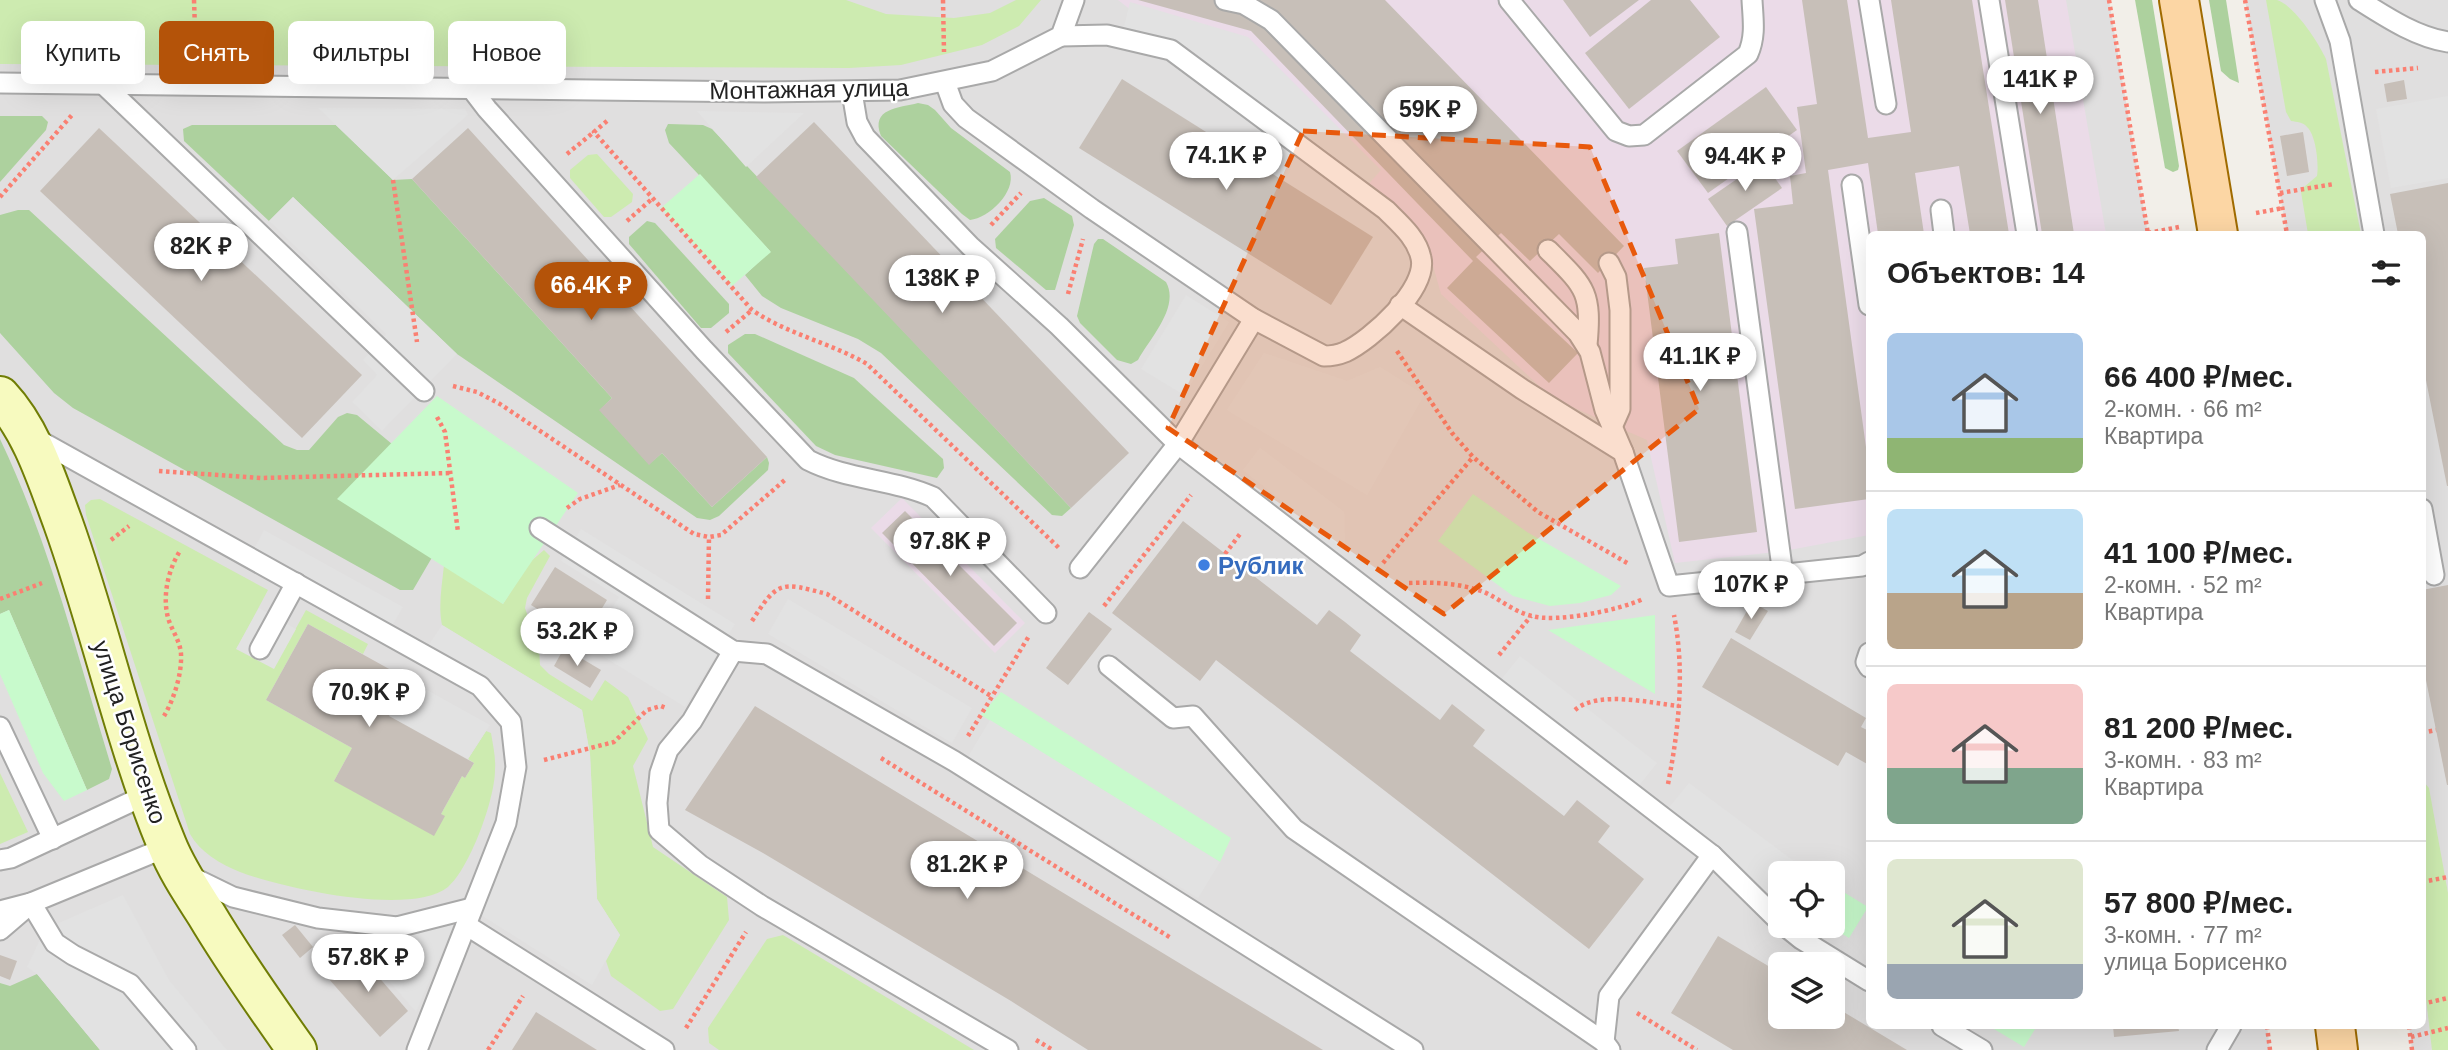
<!DOCTYPE html>
<html lang="ru">
<meta charset="utf-8">
<style>
:root{--surface:#fff;--page:#f2f2f2;--text:#222;--muted:#767676;--line:#e0e0e0;--accent:#b45309}
body{margin:0;font-family:Arial,sans-serif;background:var(--page);color:var(--text);height:100vh;display:flex;flex-direction:column;font-size:26px;white-space:nowrap}
*{box-sizing:border-box;margin:0}
p{font-size:23px;color:var(--muted)}
.icon{flex:none;width:38px;height:38px;fill:none;stroke:currentColor;stroke-width:2;stroke-linecap:round;stroke-linejoin:round}
.map{position:relative;flex:1;overflow:hidden}
.sheet{position:absolute;left:1866px;top:231px;width:560px;height:798px;display:flex;flex-direction:column;background:var(--surface);border-radius:10px;box-shadow:0 7px 28px #0002}
.sheet>*{flex:none}
.banner{position:absolute;left:21px;top:21px;width:665px;height:63px;display:flex;gap:14px}
.controls{position:absolute;left:1768px;top:861px;display:grid;gap:14px}
.controls a{display:grid;place-items:center;width:77px;height:77px;border-radius:10px;background:var(--surface);box-shadow:0 7px 28px #0002;font-size:35px}
.price{position:absolute;translate:-50% -60px;padding:0 16px;border-radius:24px;background:#fff;color:#222;font-size:23px;line-height:46px;filter:drop-shadow(0 2px 4px #0008)}
.price::after{content:'';position:absolute;left:50%;top:42px;width:21px;height:16px;margin-left:-10px;background:inherit;clip-path:polygon(0 0,100% 0,50% 100%)}
.price.current{background:var(--accent);color:#fff}
ul{padding:0;list-style:none}
li{display:flex;align-items:center;gap:21px;height:175px;padding:0 21px}
li+li{border-top:2px solid var(--line)}
li span{display:grid;place-items:center;flex:none;width:196px;height:140px;border-radius:10px;color:#555}
li>.icon{margin-inline-start:auto}
span .icon{width:84px;height:84px;fill:#fffc;stroke-width:1}
li b{font-size:30px}
h2{display:flex;justify-content:space-between;align-items:center;height:84px;padding:0 21px;font-size:30px}
.chip{padding:0 24px;border-radius:10px;background:var(--surface);box-shadow:0 7px 28px #0002;font-size:24px;line-height:63px}
.chip.current{background:var(--accent);color:#fff}
.map>svg:first-child{display:block}
</style>
<div class="map">
<svg width="2448" height="1050" viewBox="0 0 2448 1050">
<rect width="100%" height="100%" fill="#f2efe9"/>
<g fill="#e0dfdf" fill-rule="evenodd">
<path d="M0,0H2109L2148,234H1869V1026H2267L2270,1050H0ZM1780,873H1832V926H1780ZM1780,964H1832V1017H1780Z"/>
<polygon points="2245,0 2448,0 2448,1050 2412,1050 2409,1026 2422,1026 2422,234 2287,234"/>
</g>
<g fill="#ebdbe8">
<polygon points="1118,0 2066,0 2106,234 1869,234 1869,535 1784,551 1675,563 1647,440 1552,398 1441,294 1425,237"/>
<polygon points="902,498 1025,623 995,653 871,528"/>
</g>
<g fill="#cdebb0">
<polygon points="0,0 846,0 886,14 954,18 990,13 1016,0 1041,0 1019,26 982,45 901,65 849,68 0,64"/>
<path d="M2266,0C2270,0 2274,0 2277,0C2294,5 2319,43 2326,59L2361,234H2308L2301,192L2304,187L2317,176C2319,164 2316,135 2307,127C2303,122 2297,122 2291,121L2286,112Z"/>
<polygon points="597,154 633,194 632,202 611,217 604,217 570,178 570,170 588,155"/>
<path d="M100,499L268,590L237,648L274,668L306,610L368,644L363,654L308,624L266,700L352,748L334,781L441,814L462,776L465,778L474,763L468,759L486,731L491,733C493,745 496,758 495,770C495,799 470,868 448,887C411,917 282,888 240,872C220,864 200,852 190,834L86,515L85,505L91,500Z"/>
<path d="M544,550L550,556L527,598L525,608L539,648L540,665L549,674L592,701L605,680L628,697L648,739L633,766L653,847L727,897L729,920L673,1009L660,1011L611,976L606,961L620,935L597,899L590,754L582,710L442,625C438,606 442,585 444,565L503,604L530,562Z"/>
<polygon points="0,773 28,832 0,844"/>
<polygon points="2422,780 2429,788 2448,893 2448,1050 2432,1050 2422,964"/>
<polygon points="783,935 974,1050 719,1050 709,1043 708,1028 767,939"/>
</g>
<g fill="#add19e">
<polygon points="2135,0 2152,0 2179,166 2178,170 2173,172 2165,168"/>
<polygon points="2209,0 2226,0 2239,83 2230,79 2221,71"/>
<path d="M918,103L928,105L935,110L951,128L1010,172C1016,192 989,218 970,220L962,214L881,136C870,108 899,108 918,103Z"/>
<polygon points="0,116 42,116 48,122 46,130 0,182"/>
<polygon points="668,124 703,125 712,129 1071,508 1062,516 1052,515 881,353 858,339 781,308 762,296 745,275 770,251 669,143 665,130"/>
<polygon points="192,125 336,125 393,180 412,179 612,398 600,410 649,464 662,453 712,507 767,457 769,463 768,470 719,516 710,520 697,518 457,354 293,197 269,221 184,141 183,129"/>
<polygon points="1044,198 1072,216 1074,225 1055,290 1046,290 996,248 995,239 1030,201"/>
<polygon points="18,210 29,210 284,445 297,450 309,450 338,417 347,413 357,415 392,444 434,554 413,590 400,590 73,408 54,393 0,333 0,215"/>
<polygon points="647,221 655,223 729,304 729,313 711,328 701,328 629,244 629,237"/>
<path d="M1098,239H1103L1166,282C1180,307 1150,338 1138,360L1131,364L1117,360L1080,323L1077,316L1094,244Z"/>
<polygon points="745,334 755,334 854,378 943,459 944,468 937,478 835,455 816,446 728,353 728,345"/>
<path d="M0,439C50,544 78,658 112,769L109,779L87,790L9,610L0,614Z"/>
<polygon points="37,974 100,1050 0,1050 0,983 10,986"/>
</g>
<g fill="#c8facc">
<polygon points="700,174 771,252 732,286 661,208"/>
<polygon points="437,396 578,493 503,604 337,499"/>
<polygon points="1473,494 1527,532 1621,586 1611,595 1580,603 1550,606 1513,596 1438,541"/>
<polygon points="9,610 87,790 64,801 43,773 0,674 0,614"/>
<polygon points="1655,615 1655,694 1548,630"/>
<polygon points="1001,692 1231,838 1220,862 981,715"/>
<polygon points="1832,885 1868,907 1849,938 1829,926 1832,926"/>
<polygon points="1989,1026 2037,1026 2024,1047"/>
</g>
<g fill="#e2e2e2">
<polygon points="1130,2 1248,37 1381,170 1366,187 1186,47 1124,27"/>
<polygon points="2448,96 2448,178 2391,188 2376,109"/>
<polygon points="318,108 465,109 468,115 393,180"/>
<polygon points="697,111 804,113 746,167"/>
<polygon points="293,197 457,354 382,431 352,402 377,375 363,360 386,334 269,221"/>
<polygon points="1186,295 1229,322 1184,395 1141,369"/>
<polygon points="1264,353 1347,381 1380,367 1424,395 1367,495 1227,410"/>
<polygon points="1260,448 1344,512 1345,550 1243,470"/>
<polygon points="581,529 735,624 685,707 588,647 619,597 561,561"/>
<polygon points="264,530 403,607 392,626 254,549"/>
<polygon points="788,599 972,708 952,743 768,634"/>
<polygon points="259,608 296,629 274,669 236,649"/>
<polygon points="442,625 582,710 590,754 597,899 620,935 592,985 481,915 517,826 527,769 520,720 486,679 428,646"/>
<polygon points="1520,656 1657,763 1637,788 1500,681"/>
<polygon points="409,680 490,725 468,759 389,716"/>
<polygon points="990,720 1220,862 1198,898 968,757"/>
<polygon points="1689,783 1810,873 1780,873 1780,910 1667,810"/>
<polygon points="123,895 169,980 227,1050 100,1050 37,974 27,967 45,929"/>
<polygon points="455,922 416,1012 360,948 376,933 397,937"/>
</g>
<g fill="#c7bfb8">
<polygon points="1138,0 1385,0 1624,246 1598,273 1559,234 1530,261 1501,233 1476,257 1578,353 1549,383 1447,288 1473,261 1251,31"/>
<polygon points="1563,0 1639,0 1590,37"/>
<polygon points="1651,0 1690,0 1720,37 1629,109 1585,53"/>
<polygon points="1802,0 1847,0 1868,138 1911,132 1891,0 1972,0 2009,234 1970,234 1959,166 1915,173 1924,234 1878,234 1868,163 1828,170 1869,469 1869,499 1795,509 1754,209 1793,204 1790,176 1806,173 1797,107 1817,104"/>
<polygon points="2005,0 2038,0 2074,234 2042,234"/>
<polygon points="1122,79 1373,237 1331,305 1079,148"/>
<polygon points="2404,80 2407,99 2387,102 2384,84"/>
<polygon points="1766,87 1797,130 1708,193 1677,151"/>
<polygon points="814,122 1129,453 1071,508 756,177"/>
<polygon points="99,128 362,375 302,438 40,191"/>
<polygon points="468,128 767,457 712,507 662,453 649,465 599,410 612,398 412,179"/>
<polygon points="2303,132 2309,172 2287,176 2280,136"/>
<polygon points="1763,161 1782,188 1727,226 1708,199"/>
<polygon points="2448,183 2448,486 2447,486 2422,360 2422,234 2398,234 2390,194"/>
<polygon points="1719,233 1757,532 1679,542 1644,268 1678,264 1675,239"/>
<polygon points="905,511 1017,623 994,646 882,533"/>
<polygon points="1183,521 1317,625 1329,610 1345,622 1361,635 1350,651 1440,720 1452,704 1485,730 1473,746 1564,816 1577,800 1610,826 1598,842 1644,879 1589,949 1216,660 1200,681 1112,613"/>
<polygon points="555,567 607,600 584,638 531,605"/>
<polygon points="2448,585 2448,785 2447,785 2422,660 2422,590"/>
<polygon points="1752,602 1768,611 1750,640 1735,632"/>
<polygon points="1089,612 1112,629 1068,685 1046,668"/>
<polygon points="308,624 409,680 389,716 474,763 465,778 462,776 441,814 445,816 434,836 334,781 352,748 266,700"/>
<polygon points="1731,638 1866,718 1861,727 1869,731 1869,765 1846,752 1838,766 1702,687"/>
<polygon points="564,648 601,670 590,688 554,666"/>
<polygon points="755,706 956,828 1323,1050 1088,1050 1011,1001 763,853 685,810"/>
<polygon points="295,925 313,947 300,958 282,935"/>
<polygon points="1718,936 1780,973 1780,1017 1832,1017 1832,1005 1907,1050 1733,1050 1671,1013"/>
<polygon points="357,952 408,1011 380,1037 328,978"/>
<polygon points="0,955 17,961 10,980 0,976"/>
<polygon points="536,1012 573,1035 597,1050 512,1050"/>
<polygon points="2113,1026 2178,1026 2179,1031 2114,1037"/>
</g>
<g fill="none" stroke-linecap="round" stroke-linejoin="round">
<g stroke="#a9a9a9" stroke-width="23">
<g id="service">
<polyline points="1225,0 1244,4 1271,20 1578,333 1590,352 1605,410 1623,452"/>
<path d="M1509,0L1616,131L1629,136L1644,135L1748,54C1756,36 1753,19 1752,0"/>
<polyline points="1869,0 1886,104"/>
<polyline points="1989,0 2027,234"/>
<polyline points="2325,0 2340,41 2374,234"/>
<path d="M2359,0C2386,17 2416,37 2448,42"/>
<path d="M945,82L953,104L966,118L1092,209L1254,319L1324,356C1332,356 1338,355 1345,352C1371,340 1428,289 1421,258C1417,238 1400,224 1386,210L1171,50L1107,35L1061,36"/>
<polyline points="0,83 764,92 900,90 992,71 1061,36 1074,0"/>
<polyline points="103,84 424,391"/>
<path d="M471,88L487,109L704,350L808,460C847,480 893,479 933,497L1046,613"/>
<polyline points="852,92 857,122 865,137 970,246 1059,326 1178,444 1712,855 1780,922"/>
<polyline points="1852,185 1869,305"/>
<polyline points="1941,210 1944,234"/>
<polyline points="1737,232 1783,575"/>
<path d="M1548,250C1585,287 1592,291 1587,345"/>
<polyline points="1609,263 1616,277 1620,310 1620,409 1612,427"/>
<polyline points="1400,305 1522,389 1623,452 1669,586 1862,566 1869,562"/>
<polyline points="33,437 480,686 511,722 516,767 506,823 417,1050"/>
<polyline points="2422,509 2434,575"/>
<polyline points="540,528 733,651 767,654 954,761 1413,1050"/>
<polyline points="1080,568 1178,444 1254,319"/>
<polyline points="260,649 296,583"/>
<polyline points="733,651 692,721 668,750 660,773 657,803 659,830 700,865 762,906 1008,1050"/>
<polyline points="1869,653 1866,662 1869,667"/>
<polyline points="1109,666 1173,718 1193,716 1294,829 1604,1042 1610,1050"/>
<polyline points="0,727 53,839"/>
<polyline points="0,860 11,858 148,794"/>
<polyline points="190,876 233,897 318,918 397,927 472,908"/>
<polyline points="31,903 55,943 73,955 130,984 186,1050"/>
<polyline points="0,911 31,903 167,847"/>
<polyline points="466,925 664,1050"/>
<polyline points="1785,926 1801,939 1869,981"/>
<polyline points="0,930 28,906"/>
<polyline points="1942,1026 1982,1050"/>
<polyline points="1604,1042 1609,996 1712,855"/>
<polyline points="2217,1050 2231,1026"/>
</g>
</g>
<g stroke="#707d05" stroke-width="42">
<path id="secondary" d="M0,396C32,430 47,480 63,523C101,629 124,741 167,845C177,870 192,892 206,914C234,961 265,1005 297,1050"/>
</g>
<g stroke="#a06b00" stroke-width="42">
<g id="primary">
<polyline points="2179,0 2218,234"/>
<polyline points="2335,1026 2338,1050"/>
</g>
</g>
<g stroke="#fa8072" stroke-width="4.5" stroke-dasharray="3.5 3.5" stroke-linecap="butt">
<polyline points="194,0 196,57"/>
<polyline points="943,0 944,52"/>
<polyline points="2109,0 2148,234"/>
<polyline points="2245,0 2287,234"/>
<polyline points="2375,72 2418,68"/>
<path d="M607,121L594,132L752,310C787,334 831,343 867,364L1059,548"/>
<polyline points="567,154 594,132"/>
<polyline points="393,180 417,342"/>
<polyline points="2280,193 2334,184"/>
<polyline points="0,197 72,115"/>
<polyline points="2256,213 2283,208"/>
<polyline points="627,221 653,198"/>
<polyline points="991,225 1021,193"/>
<polyline points="2148,233 2179,227"/>
<polyline points="1068,294 1083,239"/>
<polyline points="726,332 752,310"/>
<polyline points="1397,351 1452,433 1473,457 1538,512 1629,564"/>
<polyline points="453,386 477,392 500,404 694,534 709,537 721,535 786,479"/>
<polyline points="437,417 445,432 458,532"/>
<polyline points="159,471 261,478 451,473"/>
<polyline points="567,508 580,499 620,485"/>
<polyline points="111,540 129,526"/>
<polyline points="1225,554 1240,534"/>
<polyline points="1383,563 1473,457"/>
<path d="M1409,583C1434,582 1460,583 1484,592C1500,599 1514,612 1532,616C1557,623 1620,610 1643,599"/>
<polyline points="0,599 42,583"/>
<polyline points="708,599 709,537"/>
<polyline points="1104,606 1191,495"/>
<path d="M752,621C778,580 781,582 827,594L991,696"/>
<polyline points="1499,655 1531,616"/>
<path d="M1575,710C1598,690 1650,703 1679,706"/>
<path d="M164,716C174,699 182,674 181,654C180,639 169,627 167,613C163,593 169,568 180,551"/>
<polyline points="2422,733 2436,730"/>
<polyline points="968,736 1029,636"/>
<polyline points="881,758 1171,938"/>
<polyline points="544,760 614,742 647,710 661,706 666,708"/>
<path d="M1668,784C1679,728 1685,671 1674,615"/>
<polyline points="2422,882 2448,877"/>
<polyline points="2422,1004 2448,998"/>
<polyline points="1637,1013 1697,1050"/>
<polyline points="2267,1026 2270,1050"/>
<polyline points="2409,1026 2412,1050"/>
<polyline points="686,1028 746,932"/>
<polyline points="2411,1037 2448,1028"/>
<polyline points="1036,1040 1053,1050"/>
<polyline points="488,1050 523,996"/>
</g>
<use href="#service" stroke="#fff" stroke-width="19"/>
<use href="#secondary" stroke="#f7fabf" stroke-width="38"/>
<use href="#primary" stroke="#fcd6a4" stroke-width="38"/>
</g>
<path fill="#e8590c" fill-opacity="0.2" stroke="#e8590c" stroke-width="5" stroke-dasharray="14 9" stroke-linejoin="round" d="M1303,131L1590,147L1699,409L1444,614L1168,428Z"/>
<circle fill="#3f7fe0" stroke="#fff" stroke-width="2.5" cx="1204" cy="565" r="7"/>
<g text-anchor="middle" dominant-baseline="central" stroke-width="5" stroke-linejoin="round" paint-order="stroke">
<g font-size="24" fill="#222" stroke="#fff">
<text transform="translate(809 89) rotate(-1)">Монтажная улица</text>
<text transform="translate(130 732) rotate(72)">улица Борисенко</text>
</g>
<g font-size="24" font-weight="bold" fill="#366cbe" stroke="#fff" text-anchor="start">
<text x="1218" y="565">Рублик</text>
</g>
</g>
</svg>
<div class="controls">
<a><svg class="icon" aria-label="locate" viewBox="0 0 24 24"><circle cx="12" cy="12" r="6"/><path d="M12 2v4M12 18v4M2 12h4M18 12h4"/></svg></a>
<a><svg class="icon" aria-label="layers" viewBox="0 0 24 24"><path d="M12 4l9 5-9 5-9-5zM3 14l9 5 9-5"/></svg></a>
</div>
<b class="price" style="left:2040px;top:116px">141K ₽</b>
<b class="price" style="left:1430px;top:146px">59K ₽</b>
<b class="price" style="left:1226px;top:192px">74.1K ₽</b>
<b class="price" style="left:1745px;top:193px">94.4K ₽</b>
<b class="price" style="left:201px;top:283px">82K ₽</b>
<b class="price" style="left:942px;top:315px">138K ₽</b>
<b class="price current" style="left:591px;top:322px">66.4K ₽</b>
<b class="price" style="left:1700px;top:393px">41.1K ₽</b>
<b class="price" style="left:950px;top:578px">97.8K ₽</b>
<b class="price" style="left:1751px;top:621px">107K ₽</b>
<b class="price" style="left:577px;top:668px">53.2K ₽</b>
<b class="price" style="left:369px;top:729px">70.9K ₽</b>
<b class="price" style="left:967px;top:901px">81.2K ₽</b>
<b class="price" style="left:368px;top:994px">57.8K ₽</b>
<div class="banner">
<a class="chip">Купить</a>
<a class="chip current">Снять</a>
<a class="chip">Фильтры</a>
<a class="chip">Новое</a>
</div>
<section class="sheet">
<h2>Объектов: 14<svg class="icon" aria-label="filters" viewBox="0 0 24 24"><path d="M4 7h16M4 17h16"/><circle cx="9" cy="7" r="2"/><circle cx="15" cy="17" r="2"/></svg></h2>
<ul>
<li><span style="background:linear-gradient(#a9c7e8 75%,#8fb573 0)"><svg class="icon" aria-label="home" viewBox="0 0 24 24"><path d="M3 11l9-7 9 7M6 9v11h12V9"/></svg></span><div><b>66 400 ₽/мес.</b><p>2-комн. · 66 m²</p><p>Квартира</p></div></li>
<li><span style="background:linear-gradient(#bfe0f5 60%,#b9a48a 0)"><svg class="icon" aria-label="home" viewBox="0 0 24 24"><path d="M3 11l9-7 9 7M6 9v11h12V9"/></svg></span><div><b>41 100 ₽/мес.</b><p>2-комн. · 52 m²</p><p>Квартира</p></div></li>
<li><span style="background:linear-gradient(#f6c9c9 60%,#7fa58c 0)"><svg class="icon" aria-label="home" viewBox="0 0 24 24"><path d="M3 11l9-7 9 7M6 9v11h12V9"/></svg></span><div><b>81 200 ₽/мес.</b><p>3-комн. · 83 m²</p><p>Квартира</p></div></li>
<li><span style="background:linear-gradient(#dfe7d0 75%,#9aa5b1 0)"><svg class="icon" aria-label="home" viewBox="0 0 24 24"><path d="M3 11l9-7 9 7M6 9v11h12V9"/></svg></span><div><b>57 800 ₽/мес.</b><p>3-комн. · 77 m²</p><p>улица Борисенко</p></div></li>
</ul>
</section>
</div>
